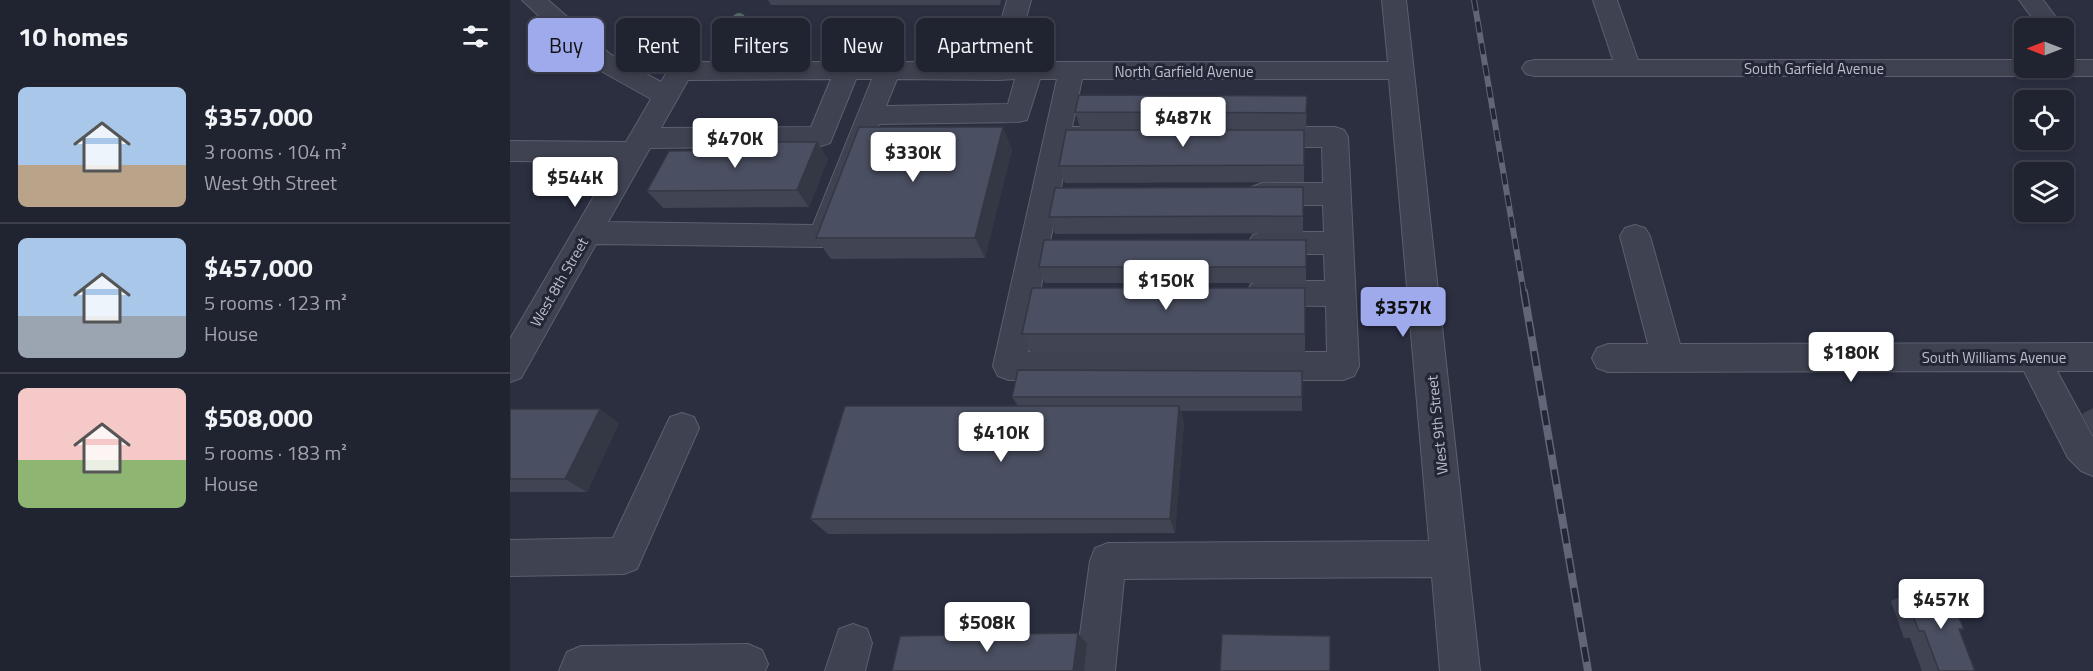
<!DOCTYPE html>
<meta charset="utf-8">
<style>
:root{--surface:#202330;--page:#2d2f3c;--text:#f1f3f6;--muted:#a2a4ab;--line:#3d404c;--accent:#9faaec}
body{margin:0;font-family:"Titillium Web",sans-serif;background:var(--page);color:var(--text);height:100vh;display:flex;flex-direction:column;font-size:22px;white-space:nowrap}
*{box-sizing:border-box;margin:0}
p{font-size:20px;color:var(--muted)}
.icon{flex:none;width:33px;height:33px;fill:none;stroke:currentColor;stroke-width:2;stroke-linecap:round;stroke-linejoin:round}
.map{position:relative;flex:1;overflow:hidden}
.details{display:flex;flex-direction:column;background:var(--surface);width:510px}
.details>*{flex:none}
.top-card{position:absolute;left:18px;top:18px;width:570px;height:54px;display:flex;gap:12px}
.needle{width:39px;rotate:270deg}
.tools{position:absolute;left:1504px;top:18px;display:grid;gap:12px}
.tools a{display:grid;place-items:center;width:60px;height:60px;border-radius:9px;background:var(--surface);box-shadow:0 3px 9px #0003,0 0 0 2px var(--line);font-size:30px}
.price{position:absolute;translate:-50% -51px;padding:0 14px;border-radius:6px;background:#fff;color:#222;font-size:20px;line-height:39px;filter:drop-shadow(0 2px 3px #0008)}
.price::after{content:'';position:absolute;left:50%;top:36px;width:18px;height:14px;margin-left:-9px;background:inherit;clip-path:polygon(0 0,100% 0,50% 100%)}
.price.on{background:var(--accent);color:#111}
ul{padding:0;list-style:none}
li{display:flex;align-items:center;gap:18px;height:150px;padding:0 18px}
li+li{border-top:2px solid var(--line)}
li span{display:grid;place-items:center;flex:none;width:168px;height:120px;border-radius:9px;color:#555}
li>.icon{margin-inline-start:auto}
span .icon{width:72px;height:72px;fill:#fffc;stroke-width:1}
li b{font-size:26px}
h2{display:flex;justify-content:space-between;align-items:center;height:72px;padding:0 18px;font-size:26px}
.chip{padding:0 21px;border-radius:9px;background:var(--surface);box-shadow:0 3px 9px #0003,0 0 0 2px var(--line);font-size:21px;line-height:54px}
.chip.on{background:var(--accent);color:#111}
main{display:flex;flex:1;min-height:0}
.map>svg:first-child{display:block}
</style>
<main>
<section class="details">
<h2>10 homes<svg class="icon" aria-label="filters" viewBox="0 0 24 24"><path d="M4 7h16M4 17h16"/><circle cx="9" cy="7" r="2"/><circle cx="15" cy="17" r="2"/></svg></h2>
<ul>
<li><span style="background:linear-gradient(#a9c7e8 65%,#b9a48a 0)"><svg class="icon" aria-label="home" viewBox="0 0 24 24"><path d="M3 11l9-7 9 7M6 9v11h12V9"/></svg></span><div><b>$357,000</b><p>3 rooms · 104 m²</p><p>West 9th Street</p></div></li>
<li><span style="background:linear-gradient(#a9c7e8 65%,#9aa5b1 0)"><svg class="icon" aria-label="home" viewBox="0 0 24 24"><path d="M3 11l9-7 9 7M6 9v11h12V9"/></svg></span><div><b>$457,000</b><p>5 rooms · 123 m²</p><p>House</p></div></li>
<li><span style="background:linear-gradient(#f6c9c9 60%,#8fb573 0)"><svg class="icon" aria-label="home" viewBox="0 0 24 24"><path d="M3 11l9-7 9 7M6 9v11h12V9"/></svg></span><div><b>$508,000</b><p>5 rooms · 183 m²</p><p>House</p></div></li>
</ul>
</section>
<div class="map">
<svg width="1583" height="671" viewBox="0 0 1583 671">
<rect width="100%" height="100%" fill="#2b2f40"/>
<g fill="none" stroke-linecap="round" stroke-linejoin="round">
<g stroke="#5d5f6e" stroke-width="2">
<g id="minor">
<path d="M12,0H38L100,54L151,82L161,65L170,62H479L497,0H521L504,62H878L872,0H896L970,671H930L922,577L614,579L605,671H565L580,561L585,548L598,543L919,541L879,79H572L562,127H597L606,130L610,137L606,144L597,147H559L518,352H817L816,306L752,305L741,302L737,293L741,284L752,281H815L814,254H753L743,251L738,243L743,235L753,232H814L813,205H752L742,201L738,194L742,187L752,183H813L812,147H752L743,144L739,137L743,130L752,127H825L834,130L838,137L849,366L844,376L833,380H499L488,376L483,366L547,79H530L517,120L508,122L369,124L323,244L313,247L86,244L11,378L0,382V339L104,162L0,161V141L116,142L141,99L82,66ZM321,79L301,127L151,128L178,80ZM346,79H362L303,225L98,222L140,148L311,146L320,143ZM387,79L489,80L505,79L498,104L376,106Z"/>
<polygon points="1083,0 1107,0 1128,60 1515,60 1515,68 1554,68 1554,60 1583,60 1583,76 1025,76 1016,74 1012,68 1016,62 1025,60 1103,60"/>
<polygon points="1509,0 1533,0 1554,28 1530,28"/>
<polygon points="1125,225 1135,228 1140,236 1170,344 1583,343 1583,371 1547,371 1583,437 1583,476 1571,471 1558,458 1514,371 1098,372 1087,368 1082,358 1087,348 1098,344 1138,344 1110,236 1115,228"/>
<polygon points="172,413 184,417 189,428 127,569 114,574 0,576 0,540 103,538 160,417"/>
<polygon points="343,624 357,629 362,643 355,671 315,671 329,629"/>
<polygon points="238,644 252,650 258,664 255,671 49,671 57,652 71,646"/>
</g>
</g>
<use href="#minor" fill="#3f4250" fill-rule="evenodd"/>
<g stroke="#616577" stroke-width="6">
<polyline id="rail-far1" points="964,0 1014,294"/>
</g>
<g stroke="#616577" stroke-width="8">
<polyline id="rail" points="1014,292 1078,671"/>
</g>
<use href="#rail-far1" stroke="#232636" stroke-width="4" stroke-dasharray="11" stroke-linecap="butt"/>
<use href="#rail" stroke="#232636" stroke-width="5" stroke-dasharray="15" stroke-linecap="butt"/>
</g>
<g fill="#546966">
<circle cx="229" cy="20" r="7"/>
<circle cx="351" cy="23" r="7"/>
<circle cx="450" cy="30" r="7"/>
<circle cx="419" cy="44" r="7"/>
</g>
<g fill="#404453">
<polygon points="258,0 491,0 490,5 261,5"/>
<polygon points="797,96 796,130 794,130 794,182 555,183 549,166 689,130 571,130 565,112"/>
<polygon points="307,142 318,159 299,207 153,208 137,191 251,150"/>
<polygon points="502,149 475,258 321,259 306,238"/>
<polygon points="793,187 793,233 545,234 539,217"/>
<polygon points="796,240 796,283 535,283 529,267"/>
<polygon points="795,288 795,352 521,353 512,334"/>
<polygon points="792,371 792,411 671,411 674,423 665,533 318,534 300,519 508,406 502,397"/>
<polygon points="1583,408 1583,434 1572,414"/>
<polygon points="0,409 109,423 77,492 0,492"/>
<polygon points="1394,595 1454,629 1449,631 1465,671 1412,671 1400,638 1394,638 1381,601"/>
</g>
<g fill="#343744">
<polygon points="493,127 502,149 475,258 465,238"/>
<polygon points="307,142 318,159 299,207 287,190"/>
<polygon points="669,406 674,423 665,533 660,519"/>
<polygon points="90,409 109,423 77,492 55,479"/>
<polygon points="568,633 577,644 574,671 563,671"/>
</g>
<g fill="#4a4f61" stroke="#343744" stroke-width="1.5">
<polygon points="569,95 797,96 796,113 565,112"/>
<polygon points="349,127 493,127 465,238 306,238"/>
<polygon points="556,130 794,130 794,165 549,166"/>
<polygon points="255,142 307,142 287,190 137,191 159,151 251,150"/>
<polygon points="793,187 793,216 539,217 545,188"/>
<polygon points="534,240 796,240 796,267 529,267"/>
<polygon points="522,288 795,288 795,334 512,334"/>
<polygon points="508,370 792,371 792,397 502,397"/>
<polygon points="335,406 669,406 660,519 300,519"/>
<polygon points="0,409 90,409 55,479 0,479"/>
<polygon points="1439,594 1454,629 1449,629 1465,671 1429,671 1414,631 1409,631 1394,595"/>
<polygon points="568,633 563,671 382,671 390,636"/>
<polygon points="712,634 820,636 820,671 710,671"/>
</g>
<g text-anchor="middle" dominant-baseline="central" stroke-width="6" stroke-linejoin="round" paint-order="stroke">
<g font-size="15" fill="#bcbeca" stroke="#232636">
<text x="1304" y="68">South Garfield Avenue</text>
<text x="674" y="71">North Garfield Avenue</text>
<text transform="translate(49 282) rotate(-60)">West 8th Street</text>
<text x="1484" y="357">South Williams Avenue</text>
<text transform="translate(927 425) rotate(-96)">West 9th Street</text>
</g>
</g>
</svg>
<div class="tools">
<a><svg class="needle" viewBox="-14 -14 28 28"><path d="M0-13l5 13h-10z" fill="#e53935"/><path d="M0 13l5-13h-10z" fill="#a2a4ab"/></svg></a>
<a><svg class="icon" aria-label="locate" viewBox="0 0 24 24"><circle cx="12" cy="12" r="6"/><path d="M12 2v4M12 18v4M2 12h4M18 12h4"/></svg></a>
<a><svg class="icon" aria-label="layers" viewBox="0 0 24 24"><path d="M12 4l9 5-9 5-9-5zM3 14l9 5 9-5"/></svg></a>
</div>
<b class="price" style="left:673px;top:148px">$487K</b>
<b class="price" style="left:225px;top:169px">$470K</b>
<b class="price" style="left:403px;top:183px">$330K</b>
<b class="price" style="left:65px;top:208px">$544K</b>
<b class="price" style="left:656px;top:311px">$150K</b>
<b class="price on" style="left:893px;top:338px">$357K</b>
<b class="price" style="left:1341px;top:383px">$180K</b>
<b class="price" style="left:491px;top:463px">$410K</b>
<b class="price" style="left:1431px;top:630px">$457K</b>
<b class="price" style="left:477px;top:653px">$508K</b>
<div class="top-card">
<a class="chip on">Buy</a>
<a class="chip">Rent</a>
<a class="chip">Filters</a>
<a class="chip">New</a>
<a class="chip">Apartment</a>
</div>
</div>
</main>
